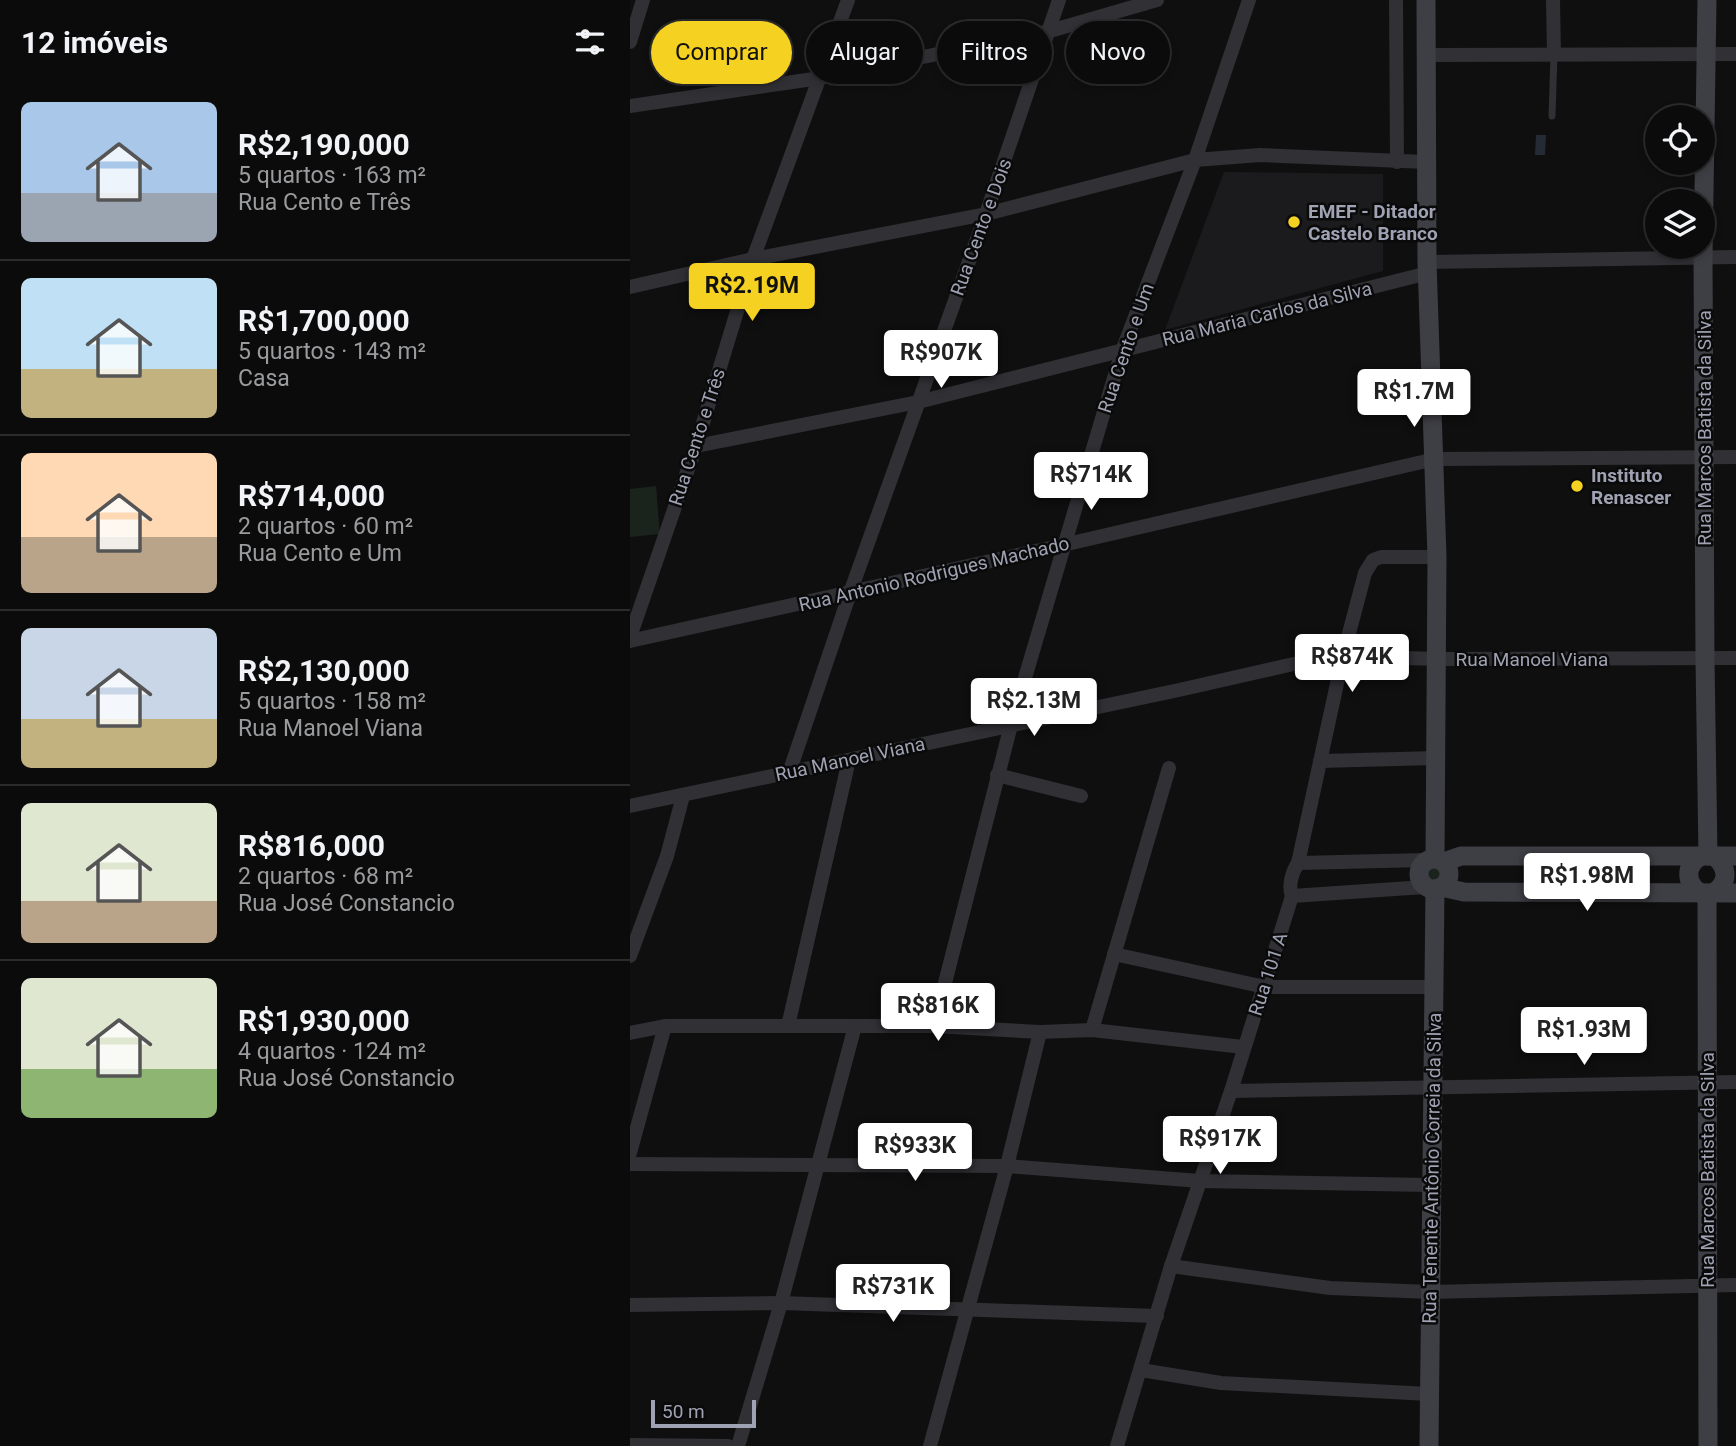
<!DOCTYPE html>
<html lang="pt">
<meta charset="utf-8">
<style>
:root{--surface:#0b0b0c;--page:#19191a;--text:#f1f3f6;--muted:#9a9b9d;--line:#2b2b2d;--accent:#f5d122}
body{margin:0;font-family:Roboto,sans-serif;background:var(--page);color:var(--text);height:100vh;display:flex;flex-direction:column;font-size:26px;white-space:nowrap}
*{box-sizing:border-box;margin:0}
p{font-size:23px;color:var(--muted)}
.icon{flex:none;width:38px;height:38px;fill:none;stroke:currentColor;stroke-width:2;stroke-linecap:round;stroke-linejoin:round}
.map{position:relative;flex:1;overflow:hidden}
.sheet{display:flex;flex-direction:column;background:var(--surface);width:630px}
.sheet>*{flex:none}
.banner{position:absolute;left:21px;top:21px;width:665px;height:63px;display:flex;gap:14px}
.controls{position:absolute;left:1015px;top:105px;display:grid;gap:14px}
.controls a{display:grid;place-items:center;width:70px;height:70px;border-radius:50%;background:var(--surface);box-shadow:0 4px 10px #0003,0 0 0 2px var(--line);font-size:35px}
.scale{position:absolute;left:21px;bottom:18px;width:105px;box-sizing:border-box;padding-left:7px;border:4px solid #9fa2b2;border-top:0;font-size:19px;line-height:24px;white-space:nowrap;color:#9fa2b2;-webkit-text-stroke:5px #0a0a0b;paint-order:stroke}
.price{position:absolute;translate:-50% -60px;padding:0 16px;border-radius:7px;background:#fff;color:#222;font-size:23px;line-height:46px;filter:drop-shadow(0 2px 4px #0008)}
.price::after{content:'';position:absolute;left:50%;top:42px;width:21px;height:16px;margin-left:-10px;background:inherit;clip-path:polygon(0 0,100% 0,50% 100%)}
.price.on{background:var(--accent);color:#111}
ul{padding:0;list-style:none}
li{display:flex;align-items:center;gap:21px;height:175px;padding:0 21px}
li+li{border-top:2px solid var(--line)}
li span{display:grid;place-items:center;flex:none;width:196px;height:140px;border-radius:10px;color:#555}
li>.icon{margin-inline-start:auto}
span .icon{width:84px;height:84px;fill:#fffc;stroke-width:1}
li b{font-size:30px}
h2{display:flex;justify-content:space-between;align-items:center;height:84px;padding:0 21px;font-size:30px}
.chip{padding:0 24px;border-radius:32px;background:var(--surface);box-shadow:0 4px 10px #0003,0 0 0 2px var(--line);font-size:24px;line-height:63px}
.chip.on{background:var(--accent);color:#111}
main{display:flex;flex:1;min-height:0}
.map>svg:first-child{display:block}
</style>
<main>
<section class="sheet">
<h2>12 imóveis<svg class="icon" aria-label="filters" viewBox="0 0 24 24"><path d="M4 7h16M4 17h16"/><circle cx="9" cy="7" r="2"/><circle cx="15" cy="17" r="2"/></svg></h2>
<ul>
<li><span style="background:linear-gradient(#a9c7e8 65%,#9aa5b1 0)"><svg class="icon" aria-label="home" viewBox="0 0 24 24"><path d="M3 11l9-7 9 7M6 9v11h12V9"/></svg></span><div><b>R$2,190,000</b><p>5 quartos · 163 m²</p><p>Rua Cento e Três</p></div></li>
<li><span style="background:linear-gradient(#bfe0f5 65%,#c2b280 0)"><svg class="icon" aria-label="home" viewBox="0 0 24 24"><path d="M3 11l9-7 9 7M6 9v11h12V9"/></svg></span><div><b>R$1,700,000</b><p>5 quartos · 143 m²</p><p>Casa</p></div></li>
<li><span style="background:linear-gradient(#ffd9b3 60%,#b9a48a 0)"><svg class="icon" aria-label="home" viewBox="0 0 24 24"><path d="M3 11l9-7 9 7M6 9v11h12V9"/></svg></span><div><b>R$714,000</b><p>2 quartos · 60 m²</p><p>Rua Cento e Um</p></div></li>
<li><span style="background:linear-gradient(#c9d6e8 65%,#c2b280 0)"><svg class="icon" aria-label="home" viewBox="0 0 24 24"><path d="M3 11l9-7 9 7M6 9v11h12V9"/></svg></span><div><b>R$2,130,000</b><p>5 quartos · 158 m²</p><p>Rua Manoel Viana</p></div></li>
<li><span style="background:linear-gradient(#dfe7d0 70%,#b9a48a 0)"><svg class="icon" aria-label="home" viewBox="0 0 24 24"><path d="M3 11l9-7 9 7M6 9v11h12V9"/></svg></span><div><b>R$816,000</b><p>2 quartos · 68 m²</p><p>Rua José Constancio</p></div></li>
<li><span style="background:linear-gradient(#dfe7d0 65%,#8fb573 0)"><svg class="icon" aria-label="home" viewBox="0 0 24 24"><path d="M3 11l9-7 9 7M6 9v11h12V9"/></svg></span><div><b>R$1,930,000</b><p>4 quartos · 124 m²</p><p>Rua José Constancio</p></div></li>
</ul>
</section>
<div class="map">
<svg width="1106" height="1446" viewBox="0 0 1106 1446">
<rect width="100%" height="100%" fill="#0f0f10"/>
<polygon fill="#1b1b1d" points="594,172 753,174 753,271 535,330"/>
<g fill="#1b231d">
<polygon points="26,486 30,534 0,537 0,489"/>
<polygon points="797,864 815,870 813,881 796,882 793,871"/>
</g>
<polygon fill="#252b34" points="906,135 916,135 915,155 905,155"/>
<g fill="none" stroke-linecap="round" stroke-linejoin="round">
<polyline stroke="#303035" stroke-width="7" points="922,116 924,54"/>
<g stroke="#303035" stroke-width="14">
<polyline points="766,0 767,162"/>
<polyline points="923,0 924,54"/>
<polyline points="0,42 13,0"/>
<polyline points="796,55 1106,54"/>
<polyline points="0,106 190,78 420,31 527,0"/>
<polyline points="797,262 1106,257"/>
<polyline points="0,287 123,259 356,214 565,160 630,155 796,162"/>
<polyline points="66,446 288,402 798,273"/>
<polyline points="0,637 66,446 123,259 218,0"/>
<polyline points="0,641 433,545 805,459 1106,457"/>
<polyline points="690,761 806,758"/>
<polyline points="160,770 220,593 356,214 429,0"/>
<polyline points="367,775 451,796"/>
<polyline points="0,806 549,690 677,661 713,656 807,659 1106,658"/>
<polyline points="668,863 795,860"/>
<polyline points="662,896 795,887"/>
<polyline points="484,954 635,987 804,987"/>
<polyline points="0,956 37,856 53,796"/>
<polyline points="158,1026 219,760"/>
<polyline points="304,1026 381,725 492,351 565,160 619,0"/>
<polyline points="462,1030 539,768"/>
<polyline points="0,1033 35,1026 304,1026 410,1032 462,1030 613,1047"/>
<polyline points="601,1091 1106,1082"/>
<polyline points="0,1153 35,1026"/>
<polyline points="0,1164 377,1166 570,1181 800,1185"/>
<polyline points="541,1266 700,1288 800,1292 1106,1285"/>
<polyline points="0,1305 151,1303 527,1316"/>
<polyline points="511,1370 591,1383 799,1394"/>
<polyline points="0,1445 98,1446"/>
<polyline points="108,1446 151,1303 225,1026"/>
<polyline points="300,1446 377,1166 410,1032"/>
<path d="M487,1446L541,1266L601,1091L662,896C658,886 662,872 668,863L713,656L735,573L743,560L751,557H807"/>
</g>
<g stroke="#3e3e45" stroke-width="19">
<polyline points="796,0 797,262 807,557 805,858"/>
<polyline points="1077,0 1073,257 1075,659 1078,856"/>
<path d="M1071,856C1054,866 1055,884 1072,894"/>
<circle cx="804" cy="874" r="15"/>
<polyline points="814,862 831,856 1106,856"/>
<polyline points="811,887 834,892 1106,893"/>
<polyline points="1077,894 1078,1446"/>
<path d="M1082,894C1099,883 1099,868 1084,856"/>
<polyline points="799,1446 805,889"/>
</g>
</g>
<g fill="#f5d122" stroke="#0a0a0b" stroke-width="2.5">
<circle cx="664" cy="222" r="7"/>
<circle cx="947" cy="486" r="7"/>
</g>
<g text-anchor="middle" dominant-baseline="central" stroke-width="5" stroke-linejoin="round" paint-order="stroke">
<g font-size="19" font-weight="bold" fill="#9fa2b2" stroke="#0a0a0b" text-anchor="start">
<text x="678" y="211">EMEF - Ditador<tspan x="678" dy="22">Castelo Branco</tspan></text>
<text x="961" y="475">Instituto<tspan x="961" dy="22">Renascer</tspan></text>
</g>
<g font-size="19" fill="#9fa2b2" stroke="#0a0a0b">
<text transform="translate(351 227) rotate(-70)">Rua Cento e Dois</text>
<text transform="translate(637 314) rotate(-14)">Rua Maria Carlos da Silva</text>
<text transform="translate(496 348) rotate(-71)">Rua Cento e Um</text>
<text transform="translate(1074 428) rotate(-90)">Rua Marcos Batista da Silva</text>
<text transform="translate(67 437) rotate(-72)">Rua Cento e Três</text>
<text transform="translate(304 574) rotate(-13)">Rua Antonio Rodrigues Machado</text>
<text x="902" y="659">Rua Manoel Viana</text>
<text transform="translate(220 759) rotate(-12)">Rua Manoel Viana</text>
<text transform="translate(638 974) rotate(-72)">Rua 101 A</text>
<text transform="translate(802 1168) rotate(-89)">Rua Tenente Antônio Correia da Silva</text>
<text transform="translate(1077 1170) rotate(-90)">Rua Marcos Batista da Silva</text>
</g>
</g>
</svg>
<div class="controls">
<a><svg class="icon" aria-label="locate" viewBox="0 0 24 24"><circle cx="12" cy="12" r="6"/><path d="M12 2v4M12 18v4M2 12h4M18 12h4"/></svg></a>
<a><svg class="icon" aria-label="layers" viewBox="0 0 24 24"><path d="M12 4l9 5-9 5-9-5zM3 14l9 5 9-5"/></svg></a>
</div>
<div class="scale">50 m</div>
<b class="price on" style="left:122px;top:323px">R$2.19M</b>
<b class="price" style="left:311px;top:390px">R$907K</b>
<b class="price" style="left:784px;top:429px">R$1.7M</b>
<b class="price" style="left:461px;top:512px">R$714K</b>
<b class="price" style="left:722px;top:694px">R$874K</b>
<b class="price" style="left:404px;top:738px">R$2.13M</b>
<b class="price" style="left:957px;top:913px">R$1.98M</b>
<b class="price" style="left:308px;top:1043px">R$816K</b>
<b class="price" style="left:954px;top:1067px">R$1.93M</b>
<b class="price" style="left:590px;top:1176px">R$917K</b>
<b class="price" style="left:285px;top:1183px">R$933K</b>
<b class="price" style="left:263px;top:1324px">R$731K</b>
<div class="banner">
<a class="chip on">Comprar</a>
<a class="chip">Alugar</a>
<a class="chip">Filtros</a>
<a class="chip">Novo</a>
</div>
</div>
</main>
